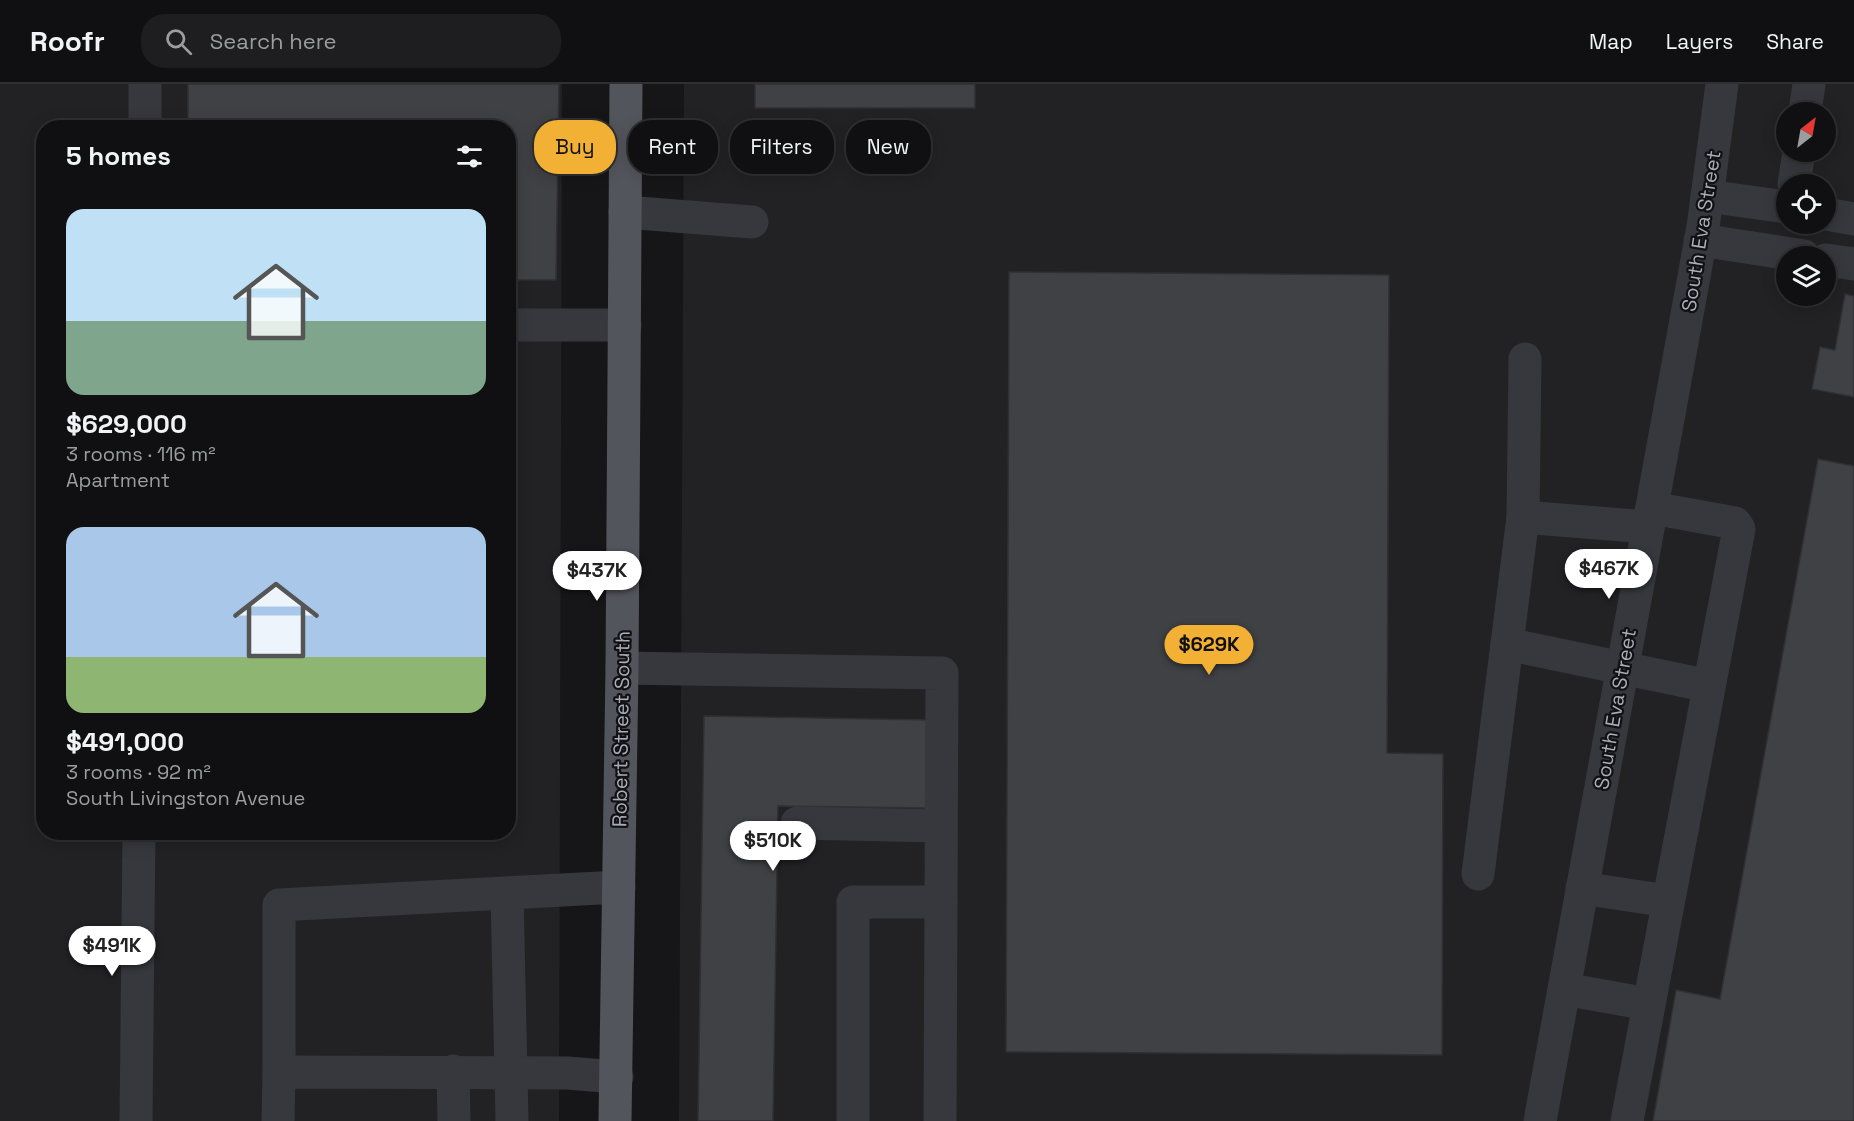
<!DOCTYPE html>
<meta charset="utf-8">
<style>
:root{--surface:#101012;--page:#1e1e20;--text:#f1f3f6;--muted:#9c9d9f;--line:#303032;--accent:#f2b134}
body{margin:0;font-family:"Space Grotesk",sans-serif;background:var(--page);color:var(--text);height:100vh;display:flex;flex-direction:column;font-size:22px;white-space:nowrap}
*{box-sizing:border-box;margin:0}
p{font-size:20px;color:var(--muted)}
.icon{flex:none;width:33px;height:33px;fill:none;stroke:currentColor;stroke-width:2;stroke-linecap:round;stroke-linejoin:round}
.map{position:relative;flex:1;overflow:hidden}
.panel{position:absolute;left:36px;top:36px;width:480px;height:720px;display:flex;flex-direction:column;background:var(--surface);border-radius:24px;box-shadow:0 3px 15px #0003,0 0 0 2px var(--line)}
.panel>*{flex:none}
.guide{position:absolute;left:534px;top:36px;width:570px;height:54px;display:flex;gap:12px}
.needle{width:39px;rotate:31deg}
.fabs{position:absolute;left:1776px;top:18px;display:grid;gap:12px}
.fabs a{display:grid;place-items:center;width:60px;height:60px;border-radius:50%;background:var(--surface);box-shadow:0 3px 15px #0003,0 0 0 2px var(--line);font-size:30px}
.price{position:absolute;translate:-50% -51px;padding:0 14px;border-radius:21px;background:#fff;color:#222;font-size:20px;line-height:39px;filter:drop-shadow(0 2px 3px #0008)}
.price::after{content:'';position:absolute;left:50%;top:36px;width:18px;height:14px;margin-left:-9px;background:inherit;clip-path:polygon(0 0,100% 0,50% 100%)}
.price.on{background:var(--accent);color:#111}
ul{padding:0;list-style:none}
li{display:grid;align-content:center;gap:12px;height:318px;padding:0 30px}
li span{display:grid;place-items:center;height:186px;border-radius:18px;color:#555}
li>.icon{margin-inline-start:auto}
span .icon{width:108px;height:108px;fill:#fffc;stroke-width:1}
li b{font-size:26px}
h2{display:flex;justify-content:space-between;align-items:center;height:72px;padding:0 30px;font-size:26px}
.tag{padding:0 21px;border-radius:24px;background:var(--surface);box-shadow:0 3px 15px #0003,0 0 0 2px var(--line);font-size:21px;line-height:54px}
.tag.on{background:var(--accent);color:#111}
header{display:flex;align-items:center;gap:36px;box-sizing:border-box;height:84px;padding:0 30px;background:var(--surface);border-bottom:2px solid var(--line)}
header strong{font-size:28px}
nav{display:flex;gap:33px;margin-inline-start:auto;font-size:21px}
.search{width:420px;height:54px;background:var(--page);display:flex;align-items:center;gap:15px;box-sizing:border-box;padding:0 21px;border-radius:24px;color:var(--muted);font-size:22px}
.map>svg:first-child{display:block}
</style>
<header>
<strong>Roofr</strong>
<div class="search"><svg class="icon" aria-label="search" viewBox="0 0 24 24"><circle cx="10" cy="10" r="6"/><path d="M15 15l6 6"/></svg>Search here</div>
<nav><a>Map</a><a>Layers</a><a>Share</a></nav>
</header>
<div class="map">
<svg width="1854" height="1037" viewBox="0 0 1854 1037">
<rect width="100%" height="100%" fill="#161618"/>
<g fill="#222225" fill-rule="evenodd">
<path d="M0,0H562L559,1037H0ZM44,44H508V748H44Z"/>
<path d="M684,0H1854V1037H679ZM1786,28H1826V68H1786ZM1786,100H1826V140H1786ZM1786,172H1826V212H1786Z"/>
</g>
<g fill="#404145" stroke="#303034" stroke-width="1.5">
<polygon points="188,0 559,0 556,196 508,196 508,44 188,44"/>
<rect x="755" y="0" width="220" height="24"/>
<polygon points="1009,188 1389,191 1387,669 1443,670 1442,971 1006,968"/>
<polygon points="1845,210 1854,212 1854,313 1812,305 1820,263 1835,266"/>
<polygon points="1818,375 1854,382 1854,1037 1653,1037 1676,906 1720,915"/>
<polygon points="704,632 927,636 926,724 778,722 773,1037 698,1037"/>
</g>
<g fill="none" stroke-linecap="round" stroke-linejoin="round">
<g stroke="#37383d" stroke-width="33">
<polyline points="1805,28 1809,0"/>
<polyline points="145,44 145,0"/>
<polyline points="1794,100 1799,68"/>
<polyline points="1707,112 1786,123"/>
<polyline points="625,128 752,138"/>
<polyline points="1826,130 1854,135"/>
<polyline points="1700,156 1804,172"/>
<polyline points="1826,176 1854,180"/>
<polyline points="508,241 625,241"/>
<polyline points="1525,275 1523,433 1648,443"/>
<polyline points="1507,560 1709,602"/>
<polyline points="622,584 942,589 940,1037"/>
<polyline points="797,739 941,742"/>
<polyline points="1478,790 1523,433"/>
<polyline points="1582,804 1667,817"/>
<polyline points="507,810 512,1037"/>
<polyline points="1564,905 1648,920"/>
<polyline points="453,987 454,1037"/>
<polyline points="279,988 279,821 619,803"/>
<polyline points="136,1037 139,748"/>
<polyline points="278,1037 279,988 567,989 617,993"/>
<polyline points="853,1037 853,818 941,818"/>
<polyline points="1540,1037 1703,143 1722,0"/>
<polyline points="1627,1037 1739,445 1735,439 1652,424"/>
</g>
<polyline stroke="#53555c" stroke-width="33" points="615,1037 622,584 626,0"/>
</g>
<g text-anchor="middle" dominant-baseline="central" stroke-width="4.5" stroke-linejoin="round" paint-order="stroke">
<g font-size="20" fill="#a8adb8" stroke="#111113">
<text transform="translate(1701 147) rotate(-81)">South Eva Street</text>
<text transform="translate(1615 625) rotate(-80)">South Eva Street</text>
<text transform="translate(621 645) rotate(-89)">Robert Street South</text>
</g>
</g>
</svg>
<div class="fabs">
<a><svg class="needle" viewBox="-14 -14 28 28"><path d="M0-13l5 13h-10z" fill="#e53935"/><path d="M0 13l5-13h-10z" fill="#9c9d9f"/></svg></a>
<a><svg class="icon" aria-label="locate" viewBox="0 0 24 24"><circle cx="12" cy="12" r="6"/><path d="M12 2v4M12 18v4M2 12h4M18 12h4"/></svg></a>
<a><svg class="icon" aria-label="layers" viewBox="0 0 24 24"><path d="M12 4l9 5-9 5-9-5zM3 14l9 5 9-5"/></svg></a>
</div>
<b class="price" style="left:1609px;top:516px">$467K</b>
<b class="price" style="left:597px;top:518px">$437K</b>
<b class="price on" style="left:1209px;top:592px">$629K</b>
<b class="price" style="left:773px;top:788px">$510K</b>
<b class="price" style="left:112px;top:893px">$491K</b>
<div class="guide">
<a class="tag on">Buy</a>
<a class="tag">Rent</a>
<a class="tag">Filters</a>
<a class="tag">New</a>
</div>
<section class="panel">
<h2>5 homes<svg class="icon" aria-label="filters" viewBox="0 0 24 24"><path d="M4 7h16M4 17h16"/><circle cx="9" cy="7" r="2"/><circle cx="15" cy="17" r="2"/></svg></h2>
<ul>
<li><span style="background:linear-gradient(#bfe0f5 60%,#7fa58c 0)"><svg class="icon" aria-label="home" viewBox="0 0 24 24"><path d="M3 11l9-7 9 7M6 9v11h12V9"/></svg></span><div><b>$629,000</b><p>3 rooms · 116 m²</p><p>Apartment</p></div></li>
<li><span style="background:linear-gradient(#a9c7e8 70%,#8fb573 0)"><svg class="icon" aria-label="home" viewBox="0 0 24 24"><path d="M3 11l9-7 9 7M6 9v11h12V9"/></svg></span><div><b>$491,000</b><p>3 rooms · 92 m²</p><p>South Livingston Avenue</p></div></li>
</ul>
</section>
</div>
